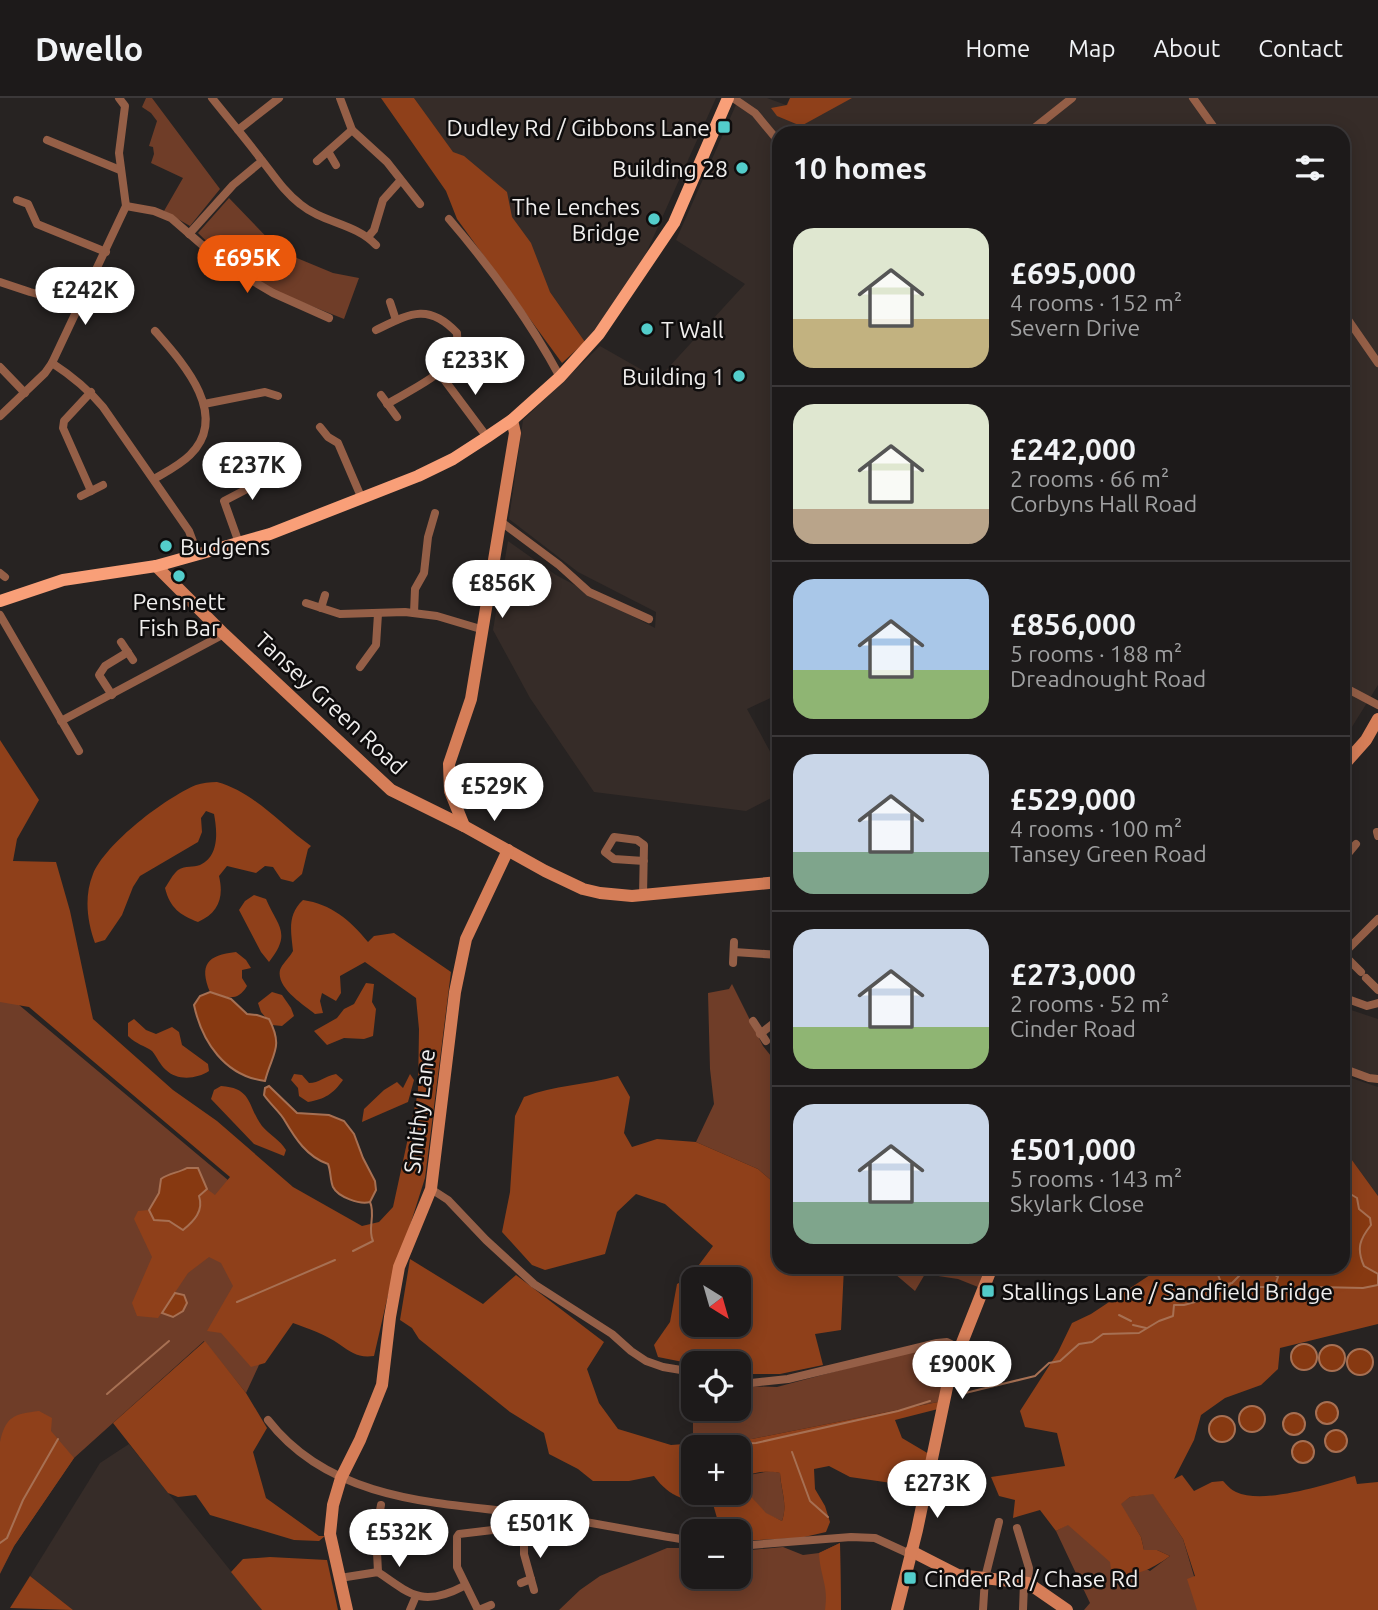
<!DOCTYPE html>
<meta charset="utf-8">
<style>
:root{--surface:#1d1a1a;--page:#2a2727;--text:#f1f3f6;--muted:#a0a1a2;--line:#3b3839;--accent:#ea580c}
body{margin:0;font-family:Ubuntu,sans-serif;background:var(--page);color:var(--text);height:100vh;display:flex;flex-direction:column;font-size:26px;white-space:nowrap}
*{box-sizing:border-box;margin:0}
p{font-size:23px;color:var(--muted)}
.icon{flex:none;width:38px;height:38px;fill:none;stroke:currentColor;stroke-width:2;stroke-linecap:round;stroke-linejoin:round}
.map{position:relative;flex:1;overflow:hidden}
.drawer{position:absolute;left:772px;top:28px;width:578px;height:1148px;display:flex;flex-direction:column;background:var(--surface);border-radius:21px;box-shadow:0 4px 18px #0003,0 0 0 2px var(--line)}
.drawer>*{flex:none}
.needle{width:46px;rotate:143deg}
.buttons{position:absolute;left:681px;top:1169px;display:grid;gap:14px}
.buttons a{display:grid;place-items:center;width:70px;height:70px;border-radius:14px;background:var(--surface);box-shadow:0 4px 18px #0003,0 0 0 2px var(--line);font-size:35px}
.price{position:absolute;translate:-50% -60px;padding:0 16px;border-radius:24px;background:#fff;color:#222;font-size:23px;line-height:46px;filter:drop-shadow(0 2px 4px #0008)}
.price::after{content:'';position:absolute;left:50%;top:42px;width:21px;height:16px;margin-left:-10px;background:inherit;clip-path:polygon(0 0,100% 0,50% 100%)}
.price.active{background:var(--accent);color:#fff}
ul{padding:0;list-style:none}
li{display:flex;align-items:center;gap:21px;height:175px;padding:0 21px}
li+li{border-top:2px solid var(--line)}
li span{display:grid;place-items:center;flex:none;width:196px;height:140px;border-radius:21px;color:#555}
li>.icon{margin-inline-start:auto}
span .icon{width:84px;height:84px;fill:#fffc;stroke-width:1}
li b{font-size:30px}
h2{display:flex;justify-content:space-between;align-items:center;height:84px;padding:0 21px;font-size:30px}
header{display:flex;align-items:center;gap:42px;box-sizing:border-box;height:98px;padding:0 35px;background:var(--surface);border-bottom:2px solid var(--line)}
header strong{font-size:33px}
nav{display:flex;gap:38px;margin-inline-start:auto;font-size:24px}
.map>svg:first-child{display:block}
</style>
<header>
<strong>Dwello</strong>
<nav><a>Home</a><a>Map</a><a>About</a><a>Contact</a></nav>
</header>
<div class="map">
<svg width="1378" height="1512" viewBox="0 0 1378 1512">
<rect width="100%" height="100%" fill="#272322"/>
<g fill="#362c28">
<polygon points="414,0 716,0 643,162 606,217 585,244"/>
<polygon points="739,0 767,0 786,7 790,0 1378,0 1378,587 1342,645 1342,35 779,35 779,596 747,611 779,670 779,696 746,713 594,694 530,600 493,532 508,443 556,477 655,530 656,514 578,474 509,421 523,322 600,248 658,281 745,186 676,142"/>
<polygon points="1342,909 1378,921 1378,981 1342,970"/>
<polygon points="1342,977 1378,989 1378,1098 1349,1058 1342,1054"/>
<polygon points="129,1346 262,1512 73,1512 30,1478 100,1365"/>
</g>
<g fill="#6f3d28">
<polygon points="146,0 152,0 220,91 190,128 164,113 183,80 151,65 154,56 153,49 149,48 157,23 151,15 142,9"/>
<polygon points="229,100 280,153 333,175 359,180 344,221 274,193 228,164 198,135"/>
<polygon points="732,886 763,948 779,968 779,1089 758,1071 696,1044 714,1006 710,971 708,895 729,891"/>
<polygon points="0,891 265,1113 311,1155 246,1295 204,1243 74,1360 14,1448 0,1476"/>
<polygon points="879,1169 985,1169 978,1189 958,1181 925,1176 915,1193 895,1176"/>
<polygon points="912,1253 944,1253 949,1262 938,1304 752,1341 693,1345 693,1303 693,1311 738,1311 739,1288 777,1289"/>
<path d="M771,1373L780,1375C781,1394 788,1406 782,1423L766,1416L739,1385L743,1378Z"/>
<polygon points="1153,1395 1183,1441 1204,1512 1084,1512 1090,1505 1056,1433 1068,1426 1150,1473 1170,1458 1157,1452 1144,1452 1141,1439 1120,1406 1130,1399"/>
<polygon points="840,1445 841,1512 559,1512 580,1492 600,1478 667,1450 693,1450 693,1479 738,1479 739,1453 783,1449 803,1457 819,1455"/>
</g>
<g fill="#8f401a" fill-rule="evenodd">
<polygon points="381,0 414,0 453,54 464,58 507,94 512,119 531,145 550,194 585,244 562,265 457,121 446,93"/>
<polygon points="790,0 852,0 801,28 777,18 771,10 787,7"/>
<path d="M0,642L39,702L17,741L13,763L56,764L70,813L93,921L173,992L217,1023L293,1089L362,1128L379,1124L393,1109L418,994L419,931L416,900L365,864L340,878L341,895L336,903L322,895L320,903L323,915L315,916C304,907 276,890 280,872C282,866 290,859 293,853C291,833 287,817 303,802C331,806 350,822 368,844L374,838L394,835L451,874L425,1080L388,1197L374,1258C358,1260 352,1255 339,1246C327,1237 307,1230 293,1225L265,1265L251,1269L221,1235L207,1233L233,1188L221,1165L209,1159L188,1175L158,1220L137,1218L132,1205L152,1159L134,1121L138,1113L149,1112L154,1122L169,1123L183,1132C199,1119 198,1118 198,1098L207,1091L215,1097L230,1079L29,909L0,904Z"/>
<path d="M217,684C254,694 280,726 311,748L308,751L302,776L293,784L281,781L273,769L265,768L256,775L227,768L219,778C224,799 219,815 198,824C180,817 170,810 165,790C169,784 173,776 178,772C186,767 193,770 200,767C220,758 217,732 214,716L206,713L201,720L202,734L198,744L140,778L133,789L122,817L105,842L95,845C87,823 84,798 93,776C106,745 165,700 196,687C202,685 210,684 217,684Z"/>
<path d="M254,797L266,801C278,829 292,835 269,864L261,854L239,812L245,803Z"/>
<path d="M236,854L246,862L251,870L242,872V880L247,888C237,905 226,899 210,894C199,867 207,857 236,854Z"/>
<polygon points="366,885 374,886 372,904 376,911 373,938 364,941 344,940 327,947 314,933 337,920 344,911 354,906"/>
<polygon points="272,894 282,897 291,910 294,918 282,928 272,927 261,914 258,905"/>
<path d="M134,921L146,932L156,936L172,929L179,934L182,947L208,966L209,973C197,981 177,983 166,972C160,967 157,959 152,953C144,947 137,947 128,938V925Z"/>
<path d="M294,976L302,977L309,985C319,985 325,978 336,976L343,982C333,996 325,1001 308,1004L299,998L298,990L291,982Z"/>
<polygon points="410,976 414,982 408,1004 362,1024 364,1011 384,992 397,984 403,990"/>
<path d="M618,978L630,999L624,1035L632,1049L657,1041L696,1044L758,1071L779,1089V1169H844L841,1232L815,1236L823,1267L780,1276H739L738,1265L693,1266L658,1259L654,1247L670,1224L677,1186L690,1179L713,1148L665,1106L636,1096L617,1114L605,1156L545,1172L532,1167L502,1134L510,1094L515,1018L524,999C554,987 586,987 618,978ZM693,1181H738V1227H693Z"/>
<path d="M221,988C253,990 247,1008 262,1028C270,1037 280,1042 286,1052L284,1058L254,1046L211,1001L214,992Z"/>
<path d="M1342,1054L1349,1058L1378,1098V1226L1280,1250L1278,1271L1261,1287L1225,1300L1201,1317L1194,1342L1174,1381L1182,1377L1194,1393L1212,1384L1223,1383C1227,1387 1231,1392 1236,1394C1264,1407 1327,1386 1355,1378L1357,1386L1378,1384V1512H1197L1187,1481L1195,1478L1183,1441L1153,1396L1130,1399L1121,1406L1141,1439L1144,1452H1157L1170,1458C1149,1473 1138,1477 1112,1478L1110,1464L1068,1427L1056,1433L1040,1412L1013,1420L1015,1402L999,1398L991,1379L1065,1368L1057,1335L1025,1329L1020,1313L1058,1254L1072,1225L1091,1216L1162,1169H1342Z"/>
<path d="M410,1161L483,1206L516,1177L604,1244L587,1271L599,1305L618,1331L671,1347L752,1341L938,1304V1311L895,1322L902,1340L929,1356L919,1389L850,1379L829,1368L814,1371L815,1391L825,1408L830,1424L826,1434L800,1440L739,1443L738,1433H711L717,1420L713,1406C686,1402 671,1401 654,1378L629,1383H593L578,1371L549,1356L544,1335L510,1314L419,1241L412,1230L400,1222ZM693,1349H738L739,1383C747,1374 768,1372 780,1375C781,1393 788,1406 782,1423L766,1415L739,1385L738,1395H693Z"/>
<polygon points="205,1243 246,1295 267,1330 253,1354 266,1400 319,1438 325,1438 319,1443 294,1442 210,1417 196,1397 178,1399 168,1395 113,1325"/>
<path d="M39,1313L52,1320L51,1333L74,1360L14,1448L0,1475V1344C6,1318 14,1316 39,1313Z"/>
<path d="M840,1445L841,1512H825C829,1488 820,1478 819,1455Z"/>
<polygon points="270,1459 327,1462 338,1512 262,1512 231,1474 243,1461"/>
<polygon points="30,1478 73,1512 10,1510"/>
</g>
<g fill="#873911" stroke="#a77053" stroke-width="2">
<path d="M210,894L231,901L247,916L257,917L269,921C284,950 272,955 265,983C225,978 202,944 194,907L200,898Z"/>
<path d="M269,988L297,1015L329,1017L344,1023L354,1036L363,1060L375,1083L376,1092L370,1104C360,1107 338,1099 333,1089C330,1082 331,1073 328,1066C307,1059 295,1040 285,1023C281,1015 270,1006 264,997L265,990Z"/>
<path d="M187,1070H198L207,1091L199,1098C204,1113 194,1123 183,1132L169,1123L154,1122L149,1112L159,1095L161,1081C169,1075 178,1075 187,1070Z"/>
<path d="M1342,1091L1357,1100L1359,1111L1370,1120L1371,1127C1360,1141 1356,1150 1364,1168L1378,1176V1187L1363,1190L1317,1189L1293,1195L1274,1190L1278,1179L1266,1171H1246L1232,1185L1222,1187L1215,1169H1342Z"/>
<polygon points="175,1195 184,1197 187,1205 183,1213 173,1219 162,1215"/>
<circle cx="1304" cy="1259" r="13"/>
<circle cx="1332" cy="1260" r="13"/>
<circle cx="1360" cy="1264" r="13"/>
<circle cx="1327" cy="1315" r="11"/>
<circle cx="1252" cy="1321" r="13"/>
<circle cx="1294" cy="1326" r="11"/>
<circle cx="1222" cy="1331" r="13"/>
<circle cx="1336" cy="1343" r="11"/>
<circle cx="1303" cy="1354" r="11"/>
</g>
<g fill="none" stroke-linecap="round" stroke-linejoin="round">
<g stroke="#a77053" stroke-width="2">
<path d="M353,1153L373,1143C367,1131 376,1117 370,1104"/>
<polyline points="1227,1189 1245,1196 1258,1189 1274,1189"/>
<polyline points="1207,1197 1223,1192 1230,1186"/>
<polyline points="237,1204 335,1162"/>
<polyline points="1119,1217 1131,1223"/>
<polyline points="1133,1227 1146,1230"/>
<polyline points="107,1296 169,1243"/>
<polyline points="961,1296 1035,1278 1049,1265 1060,1263 1079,1246 1092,1244 1103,1236 1139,1235 1159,1223 1173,1218 1174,1207 1184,1207 1195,1204"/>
<polyline points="700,1347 756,1345 898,1313 930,1303"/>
<polyline points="792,1354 810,1403 828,1419"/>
<polyline points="0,1445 7,1440 23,1402 58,1341"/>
</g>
<g stroke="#955f47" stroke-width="8">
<path d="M212,0C228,20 245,40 260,60C273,76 283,93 300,106C323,125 355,125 376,147"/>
<polyline points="340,0 352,32 387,64 420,106"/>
<polyline points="733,0 755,15 779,44"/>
<polyline points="1193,0 1218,35"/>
<polyline points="238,32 279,0"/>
<polyline points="1028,35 1072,0"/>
<polyline points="47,42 120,72"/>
<polyline points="329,55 336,67"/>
<polyline points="317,63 352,32"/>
<polyline points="17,102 28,106 37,126 106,154"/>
<polyline points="126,108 154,113 171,120 224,166 273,195 329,220"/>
<path d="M449,121C491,170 529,221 560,279"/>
<polyline points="189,136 233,87 262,63"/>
<polyline points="368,139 374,132 383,102 400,83"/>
<polyline points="0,184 30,194 79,207"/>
<polyline points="390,204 396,222"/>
<polyline points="1342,213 1378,265"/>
<path d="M376,232C409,216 428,204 457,235L458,256C439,279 413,291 387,306"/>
<path d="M52,265C72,278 88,291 103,309L189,433L198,457"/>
<polyline points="0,269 25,295"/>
<polyline points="440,276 487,339"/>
<polyline points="91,294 64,323 63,330 91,393"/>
<polyline points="381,297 397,319"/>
<polyline points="204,306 265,294 278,298"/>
<polyline points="0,318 45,275 52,265 126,108 119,55 125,8 119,0"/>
<polyline points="320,329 328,339 338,345 362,401"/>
<polyline points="239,370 247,391 224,403 239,445"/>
<path d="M154,381C166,374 180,367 190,357C231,317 182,264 155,233"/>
<polyline points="81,398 103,387"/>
<polyline points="500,423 559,467 589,494 649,521"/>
<polyline points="0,475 5,479"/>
<polyline points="306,505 340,516 405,514 437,518 484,532"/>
<polyline points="321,510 325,497"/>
<polyline points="414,515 415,491 424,475 428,439 435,415"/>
<polyline points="0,517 79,653"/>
<polyline points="121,544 133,562"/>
<polyline points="360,569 376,547 378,516"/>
<polyline points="1342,588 1378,607"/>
<polyline points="112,597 99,577 105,568 128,554"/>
<polyline points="61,623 224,536"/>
<polyline points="1377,734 1378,738"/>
<polyline points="1342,763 1356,746"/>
<polyline points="643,797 644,747 637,742 614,739 605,754 614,761 644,763"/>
<polyline points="734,854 779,857"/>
<polyline points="1343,856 1361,874"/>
<polyline points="1342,857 1378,821"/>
<polyline points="733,865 734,844"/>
<polyline points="1366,880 1378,892"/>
<polyline points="1342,899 1367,908 1378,905"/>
<polyline points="753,923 766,943"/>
<polyline points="760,936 779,921"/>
<polyline points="1342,970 1369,980 1378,981"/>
<polyline points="431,1091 448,1102 486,1142 534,1186 612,1236 631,1253 646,1263 663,1269 693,1274"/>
<polyline points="738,1282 751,1285 788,1281 937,1245 947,1244 959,1250"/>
<path d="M268,1322C333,1406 444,1405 541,1417C592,1424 642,1435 693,1443"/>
<polyline points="1017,1430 1029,1470 1028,1485"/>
<polyline points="524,1434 524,1456 534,1492"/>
<polyline points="738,1448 851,1439 875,1440 910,1456"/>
<polyline points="378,1474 376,1434 381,1407"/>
<path d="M340,1480L378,1474C412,1498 424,1509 464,1488"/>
<polyline points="521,1485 531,1481"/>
<polyline points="410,1512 416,1498"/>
<polyline points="478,1512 457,1469 457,1439 459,1436 501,1431 564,1439"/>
<polyline points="479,1512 491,1507"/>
<polyline points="983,1512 985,1480 999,1424"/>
<polyline points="1023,1512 1024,1485"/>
</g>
<g stroke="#d67e58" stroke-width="12">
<polyline points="156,468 224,536 391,692 464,728 545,773 583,791 600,795 632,798 779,784"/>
<polyline points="1342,669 1366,642 1378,621"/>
<polyline points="464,728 450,693 449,666 471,601 515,335 512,322"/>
<polyline points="911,1453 958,1477 1028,1485 1067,1512"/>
<polyline points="347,1512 330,1436 333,1407 341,1380 360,1342 382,1287 390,1219 399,1169 431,1091 455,894 466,841 508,752"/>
<polyline points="897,1512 917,1432 950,1275 992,1169"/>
</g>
<polyline stroke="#f99f78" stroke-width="12" points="0,503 63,482 156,468 270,436 418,378 453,361 487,339 512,322 560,279 599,236 674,125 728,0"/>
</g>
<g fill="#53cdcb" stroke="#0f0d0d" stroke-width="2.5">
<rect x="717" y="22" width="14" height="14" rx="3.5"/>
<circle cx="742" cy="70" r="7"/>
<circle cx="654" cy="121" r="7"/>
<circle cx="647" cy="231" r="7"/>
<circle cx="739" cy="278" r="7"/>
<circle cx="166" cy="448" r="7"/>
<circle cx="179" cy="478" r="7"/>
<rect x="981" y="1186" width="14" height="14" rx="3.5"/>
<rect x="903" y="1473" width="14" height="14" rx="3.5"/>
</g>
<g text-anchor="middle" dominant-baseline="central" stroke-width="5" stroke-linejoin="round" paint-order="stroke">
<g font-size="23" fill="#f1efee" stroke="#0f0d0d" text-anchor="end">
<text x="710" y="29">Dudley Rd / Gibbons Lane</text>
<text x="728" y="70">Building 28</text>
<text x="640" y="108">The Lenches<tspan x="640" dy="26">Bridge</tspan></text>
<text x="661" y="231" text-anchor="start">T Wall</text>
<text x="725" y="278">Building 1</text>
<text x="180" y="448" text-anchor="start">Budgens</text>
<text x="179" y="503" text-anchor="middle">Pensnett<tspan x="179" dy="26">Fish Bar</tspan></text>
<text x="1002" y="1193" text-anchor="start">Stallings Lane / Sandfield Bridge</text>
<text x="924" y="1480" text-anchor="start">Cinder Rd / Chase Rd</text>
</g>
<g font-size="23" fill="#f1efee" stroke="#0f0d0d">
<text transform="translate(331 605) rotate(43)">Tansey Green Road</text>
<text transform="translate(419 1013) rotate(-83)">Smithy Lane</text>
</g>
</g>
</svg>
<div class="buttons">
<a><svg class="needle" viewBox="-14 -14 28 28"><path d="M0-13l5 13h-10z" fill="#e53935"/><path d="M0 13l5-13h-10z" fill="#a0a1a2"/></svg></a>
<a><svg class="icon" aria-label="locate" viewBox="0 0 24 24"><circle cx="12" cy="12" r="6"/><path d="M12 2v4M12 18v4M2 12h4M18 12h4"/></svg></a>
<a>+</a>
<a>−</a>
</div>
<b class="price active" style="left:247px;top:197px">£695K</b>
<b class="price" style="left:85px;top:229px">£242K</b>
<b class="price" style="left:475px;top:299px">£233K</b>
<b class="price" style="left:252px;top:404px">£237K</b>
<b class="price" style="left:502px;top:522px">£856K</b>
<b class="price" style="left:494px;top:725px">£529K</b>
<b class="price" style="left:962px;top:1303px">£900K</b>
<b class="price" style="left:937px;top:1422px">£273K</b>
<b class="price" style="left:540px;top:1462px">£501K</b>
<b class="price" style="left:399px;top:1471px">£532K</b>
<section class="drawer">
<h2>10 homes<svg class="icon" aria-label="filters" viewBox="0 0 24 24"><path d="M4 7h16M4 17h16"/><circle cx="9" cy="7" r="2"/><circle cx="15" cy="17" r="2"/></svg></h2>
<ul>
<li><span style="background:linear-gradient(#dfe7d0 65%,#c2b280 0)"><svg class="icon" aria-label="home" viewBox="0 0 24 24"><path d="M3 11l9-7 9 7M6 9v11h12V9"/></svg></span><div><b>£695,000</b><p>4 rooms · 152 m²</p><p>Severn Drive</p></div></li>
<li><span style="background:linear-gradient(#dfe7d0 75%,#b9a48a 0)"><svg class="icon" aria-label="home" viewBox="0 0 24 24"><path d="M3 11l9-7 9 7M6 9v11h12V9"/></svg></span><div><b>£242,000</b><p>2 rooms · 66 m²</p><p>Corbyns Hall Road</p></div></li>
<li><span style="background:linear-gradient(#a9c7e8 65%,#8fb573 0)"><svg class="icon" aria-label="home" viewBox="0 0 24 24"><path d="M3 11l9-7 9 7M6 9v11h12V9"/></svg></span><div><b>£856,000</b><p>5 rooms · 188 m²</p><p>Dreadnought Road</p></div></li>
<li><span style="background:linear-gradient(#c9d6e8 70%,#7fa58c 0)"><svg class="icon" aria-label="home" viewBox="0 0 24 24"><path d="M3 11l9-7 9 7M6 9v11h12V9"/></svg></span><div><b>£529,000</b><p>4 rooms · 100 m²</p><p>Tansey Green Road</p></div></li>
<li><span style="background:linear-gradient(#c9d6e8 70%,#8fb573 0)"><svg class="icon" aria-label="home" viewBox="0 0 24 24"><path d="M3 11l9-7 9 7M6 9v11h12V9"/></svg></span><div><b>£273,000</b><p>2 rooms · 52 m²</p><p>Cinder Road</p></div></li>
<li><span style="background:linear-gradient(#c9d6e8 70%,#7fa58c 0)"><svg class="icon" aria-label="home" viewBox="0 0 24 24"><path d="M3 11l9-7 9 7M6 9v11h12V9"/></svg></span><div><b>£501,000</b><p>5 rooms · 143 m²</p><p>Skylark Close</p></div></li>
</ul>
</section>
</div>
